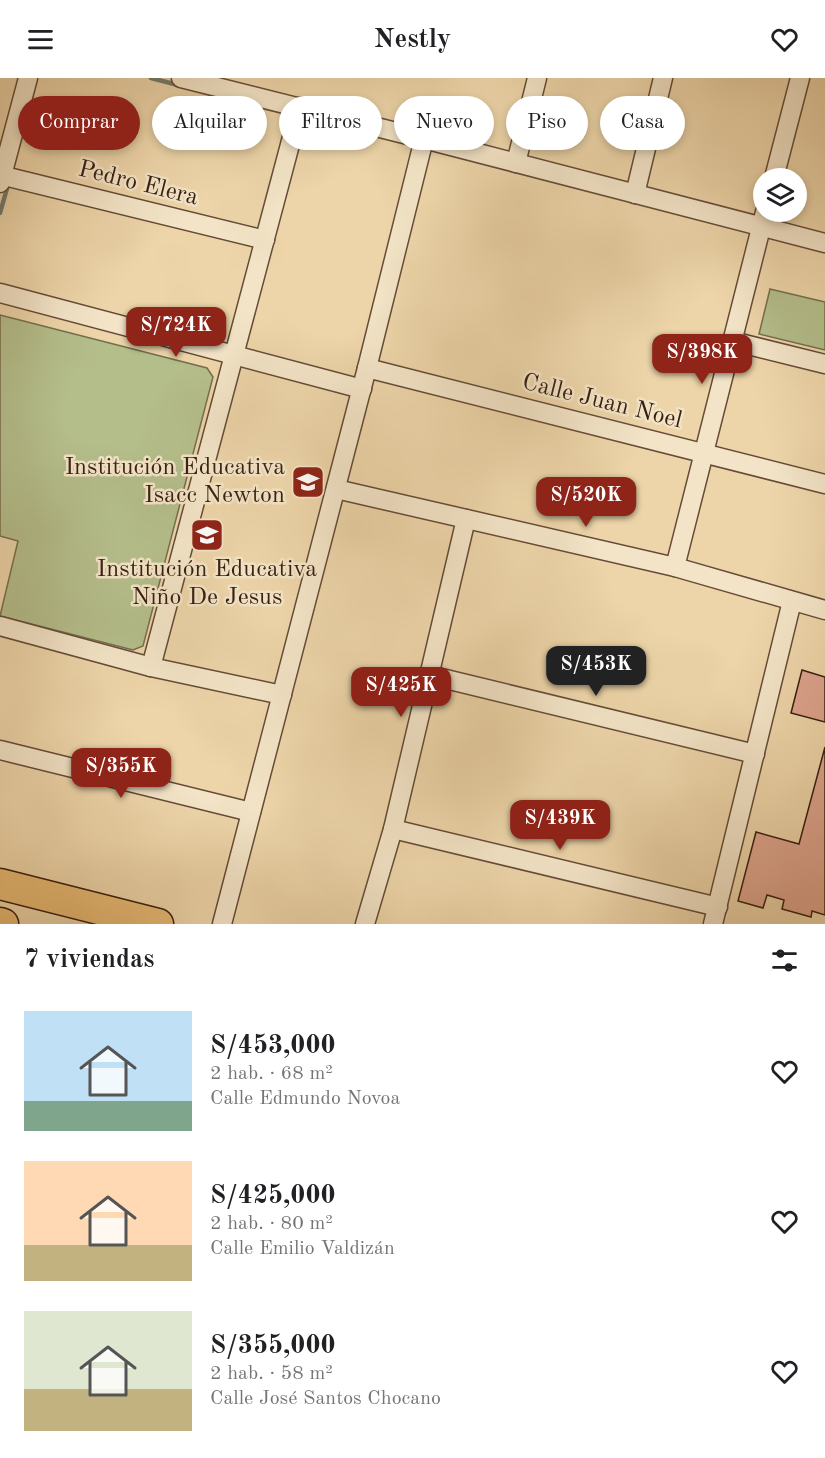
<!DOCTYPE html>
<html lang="es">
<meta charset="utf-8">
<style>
:root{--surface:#fff;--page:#f2f2f2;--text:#202124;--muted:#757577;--accent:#8f2418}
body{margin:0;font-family:"Old Standard TT",serif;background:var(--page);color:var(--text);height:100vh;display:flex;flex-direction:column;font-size:22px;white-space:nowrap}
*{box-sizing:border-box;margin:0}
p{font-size:20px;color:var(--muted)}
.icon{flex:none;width:33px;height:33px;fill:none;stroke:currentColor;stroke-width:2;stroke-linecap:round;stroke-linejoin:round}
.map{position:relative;height:846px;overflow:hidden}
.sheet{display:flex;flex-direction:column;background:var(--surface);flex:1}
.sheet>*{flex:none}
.hud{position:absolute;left:18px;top:18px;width:789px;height:54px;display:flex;gap:12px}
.buttons{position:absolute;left:753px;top:90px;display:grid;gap:12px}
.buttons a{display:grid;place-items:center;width:54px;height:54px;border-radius:50%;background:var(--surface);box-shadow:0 3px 9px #0003;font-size:30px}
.price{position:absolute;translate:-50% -51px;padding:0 14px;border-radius:12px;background:var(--accent);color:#fff;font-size:20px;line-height:39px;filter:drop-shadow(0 2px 3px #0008)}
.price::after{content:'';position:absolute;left:50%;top:36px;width:18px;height:14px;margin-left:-9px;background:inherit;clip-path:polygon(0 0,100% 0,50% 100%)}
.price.current{background:#222;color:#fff}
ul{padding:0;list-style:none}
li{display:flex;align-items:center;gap:18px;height:150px;padding:0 24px}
li span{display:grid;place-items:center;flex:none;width:168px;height:120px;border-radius:0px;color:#555}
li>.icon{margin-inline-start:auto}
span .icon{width:72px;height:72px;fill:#fffc;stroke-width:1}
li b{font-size:26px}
h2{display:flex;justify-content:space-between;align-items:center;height:72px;padding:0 24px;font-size:26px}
.pill{padding:0 21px;border-radius:27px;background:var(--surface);box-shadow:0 3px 9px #0003;font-size:21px;line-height:54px}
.pill.current{background:var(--accent);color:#fff}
header{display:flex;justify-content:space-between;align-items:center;height:78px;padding:0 24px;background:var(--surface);font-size:27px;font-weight:700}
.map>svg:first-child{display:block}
</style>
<header><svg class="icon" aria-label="menu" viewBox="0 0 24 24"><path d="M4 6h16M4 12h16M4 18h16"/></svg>Nestly<svg class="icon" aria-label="heart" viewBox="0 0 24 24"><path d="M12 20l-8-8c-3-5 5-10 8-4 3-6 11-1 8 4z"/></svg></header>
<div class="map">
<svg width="825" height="846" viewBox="0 0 825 846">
<rect width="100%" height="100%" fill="#edd5a9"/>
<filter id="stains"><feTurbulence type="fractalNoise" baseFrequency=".00333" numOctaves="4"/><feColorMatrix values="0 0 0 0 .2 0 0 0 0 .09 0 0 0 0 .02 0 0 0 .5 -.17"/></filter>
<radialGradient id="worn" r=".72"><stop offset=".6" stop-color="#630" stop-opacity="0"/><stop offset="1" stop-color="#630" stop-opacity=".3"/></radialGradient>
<g fill="#b4be8b" stroke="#766e4e" stroke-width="1.5">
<polygon points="770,211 825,224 825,272 759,256"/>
<polygon points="0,237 207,290 213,299 143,568 133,572 0,538 18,463 0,458"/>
</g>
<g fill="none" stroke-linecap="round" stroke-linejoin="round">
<g stroke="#727b6d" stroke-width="4.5">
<polyline points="151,0 178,7"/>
<polyline points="0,135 8,107"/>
</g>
</g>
<g fill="#dda48d" stroke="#381f11" stroke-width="1.5">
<polygon points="802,592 825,599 825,644 791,635"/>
<polygon points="825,669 825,837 812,833 811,839 782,831 784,822 767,817 763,830 738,823 756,754 799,766"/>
</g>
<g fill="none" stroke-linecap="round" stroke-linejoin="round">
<g stroke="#654c37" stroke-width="21">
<g id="minor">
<polyline points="181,0 424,61 825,165"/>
<polyline points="516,85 537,0"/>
<polyline points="0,97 265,162"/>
<polyline points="774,100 800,0"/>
<polyline points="0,105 28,0"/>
<polyline points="635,116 663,0"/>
<polyline points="0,215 362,311"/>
<polyline points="732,263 825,286"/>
<polyline points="367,290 825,406"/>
<polyline points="336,411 675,489 825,532"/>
<polyline points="675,489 765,134"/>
<polyline points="0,548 151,589 282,617"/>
<polyline points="151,589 300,29"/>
<polyline points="429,597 755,676"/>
<polyline points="0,672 251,734"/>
<polyline points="393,751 718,829"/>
<polyline points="222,846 367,290 424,61"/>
<polyline points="365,846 393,751 466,441"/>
<polyline points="713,846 792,523"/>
</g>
</g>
<g stroke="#381f11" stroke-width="33">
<g id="primary">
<polyline points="0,806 158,846"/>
<polyline points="0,845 3,846"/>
</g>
</g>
<use href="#minor" stroke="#f3e4c7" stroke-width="18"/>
<use href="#primary" stroke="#e6ba74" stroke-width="30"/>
</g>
<defs>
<g id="school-square" transform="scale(1.725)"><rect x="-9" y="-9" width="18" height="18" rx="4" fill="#8f2418" stroke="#f3e4c7"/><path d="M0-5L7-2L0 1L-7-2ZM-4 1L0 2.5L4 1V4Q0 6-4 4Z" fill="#fff"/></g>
</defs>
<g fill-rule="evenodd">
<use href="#school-square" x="308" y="404"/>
<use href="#school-square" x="207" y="457"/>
</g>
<g text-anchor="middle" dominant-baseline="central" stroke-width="5" stroke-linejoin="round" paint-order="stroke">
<g font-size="24" fill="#381f11" stroke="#f3e4c7">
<text transform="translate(138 106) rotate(14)">Pedro Elera</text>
<text transform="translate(602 324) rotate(14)">Calle Juan Noel</text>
</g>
<g font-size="24" fill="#381f11" stroke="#f3e4c7" text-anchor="end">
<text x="285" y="390">Institución Educativa<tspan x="285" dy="28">Isacc Newton</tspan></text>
<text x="207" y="492" text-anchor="middle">Institución Educativa<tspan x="207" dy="28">Niño De Jesus</tspan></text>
</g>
</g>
<rect width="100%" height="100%" filter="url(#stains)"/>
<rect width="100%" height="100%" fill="url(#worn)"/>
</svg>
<div class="buttons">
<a><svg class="icon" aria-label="layers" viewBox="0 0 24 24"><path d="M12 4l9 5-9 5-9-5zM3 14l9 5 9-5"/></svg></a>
</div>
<b class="price" style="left:176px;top:280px">S/724K</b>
<b class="price" style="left:702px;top:307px">S/398K</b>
<b class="price" style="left:586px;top:450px">S/520K</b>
<b class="price current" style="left:596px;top:619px">S/453K</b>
<b class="price" style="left:401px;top:640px">S/425K</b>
<b class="price" style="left:121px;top:721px">S/355K</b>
<b class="price" style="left:560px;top:773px">S/439K</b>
<div class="hud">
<a class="pill current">Comprar</a>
<a class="pill">Alquilar</a>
<a class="pill">Filtros</a>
<a class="pill">Nuevo</a>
<a class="pill">Piso</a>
<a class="pill">Casa</a>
</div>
</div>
<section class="sheet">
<h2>7 viviendas<svg class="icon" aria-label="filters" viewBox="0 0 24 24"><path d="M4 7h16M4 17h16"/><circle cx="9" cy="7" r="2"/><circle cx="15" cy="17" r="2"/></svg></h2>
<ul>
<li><span style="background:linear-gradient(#bfe0f5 75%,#7fa58c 0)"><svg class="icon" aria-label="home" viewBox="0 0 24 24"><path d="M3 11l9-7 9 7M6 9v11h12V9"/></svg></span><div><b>S/453,000</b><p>2 hab. · 68 m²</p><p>Calle Edmundo Novoa</p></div><svg class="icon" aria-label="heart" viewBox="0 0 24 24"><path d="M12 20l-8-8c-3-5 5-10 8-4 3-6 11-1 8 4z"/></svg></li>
<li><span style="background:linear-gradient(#ffd9b3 70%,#c2b280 0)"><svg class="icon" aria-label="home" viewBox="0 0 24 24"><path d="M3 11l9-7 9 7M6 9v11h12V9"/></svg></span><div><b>S/425,000</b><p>2 hab. · 80 m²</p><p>Calle Emilio Valdizán</p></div><svg class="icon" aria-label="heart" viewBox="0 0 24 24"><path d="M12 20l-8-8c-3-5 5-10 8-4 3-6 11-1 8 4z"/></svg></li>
<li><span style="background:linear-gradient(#dfe7d0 65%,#c2b280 0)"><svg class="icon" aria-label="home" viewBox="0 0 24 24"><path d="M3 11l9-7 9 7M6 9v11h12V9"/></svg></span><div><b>S/355,000</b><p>2 hab. · 58 m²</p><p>Calle José Santos Chocano</p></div><svg class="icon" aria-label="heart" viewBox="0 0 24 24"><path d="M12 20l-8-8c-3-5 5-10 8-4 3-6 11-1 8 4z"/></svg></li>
</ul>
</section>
